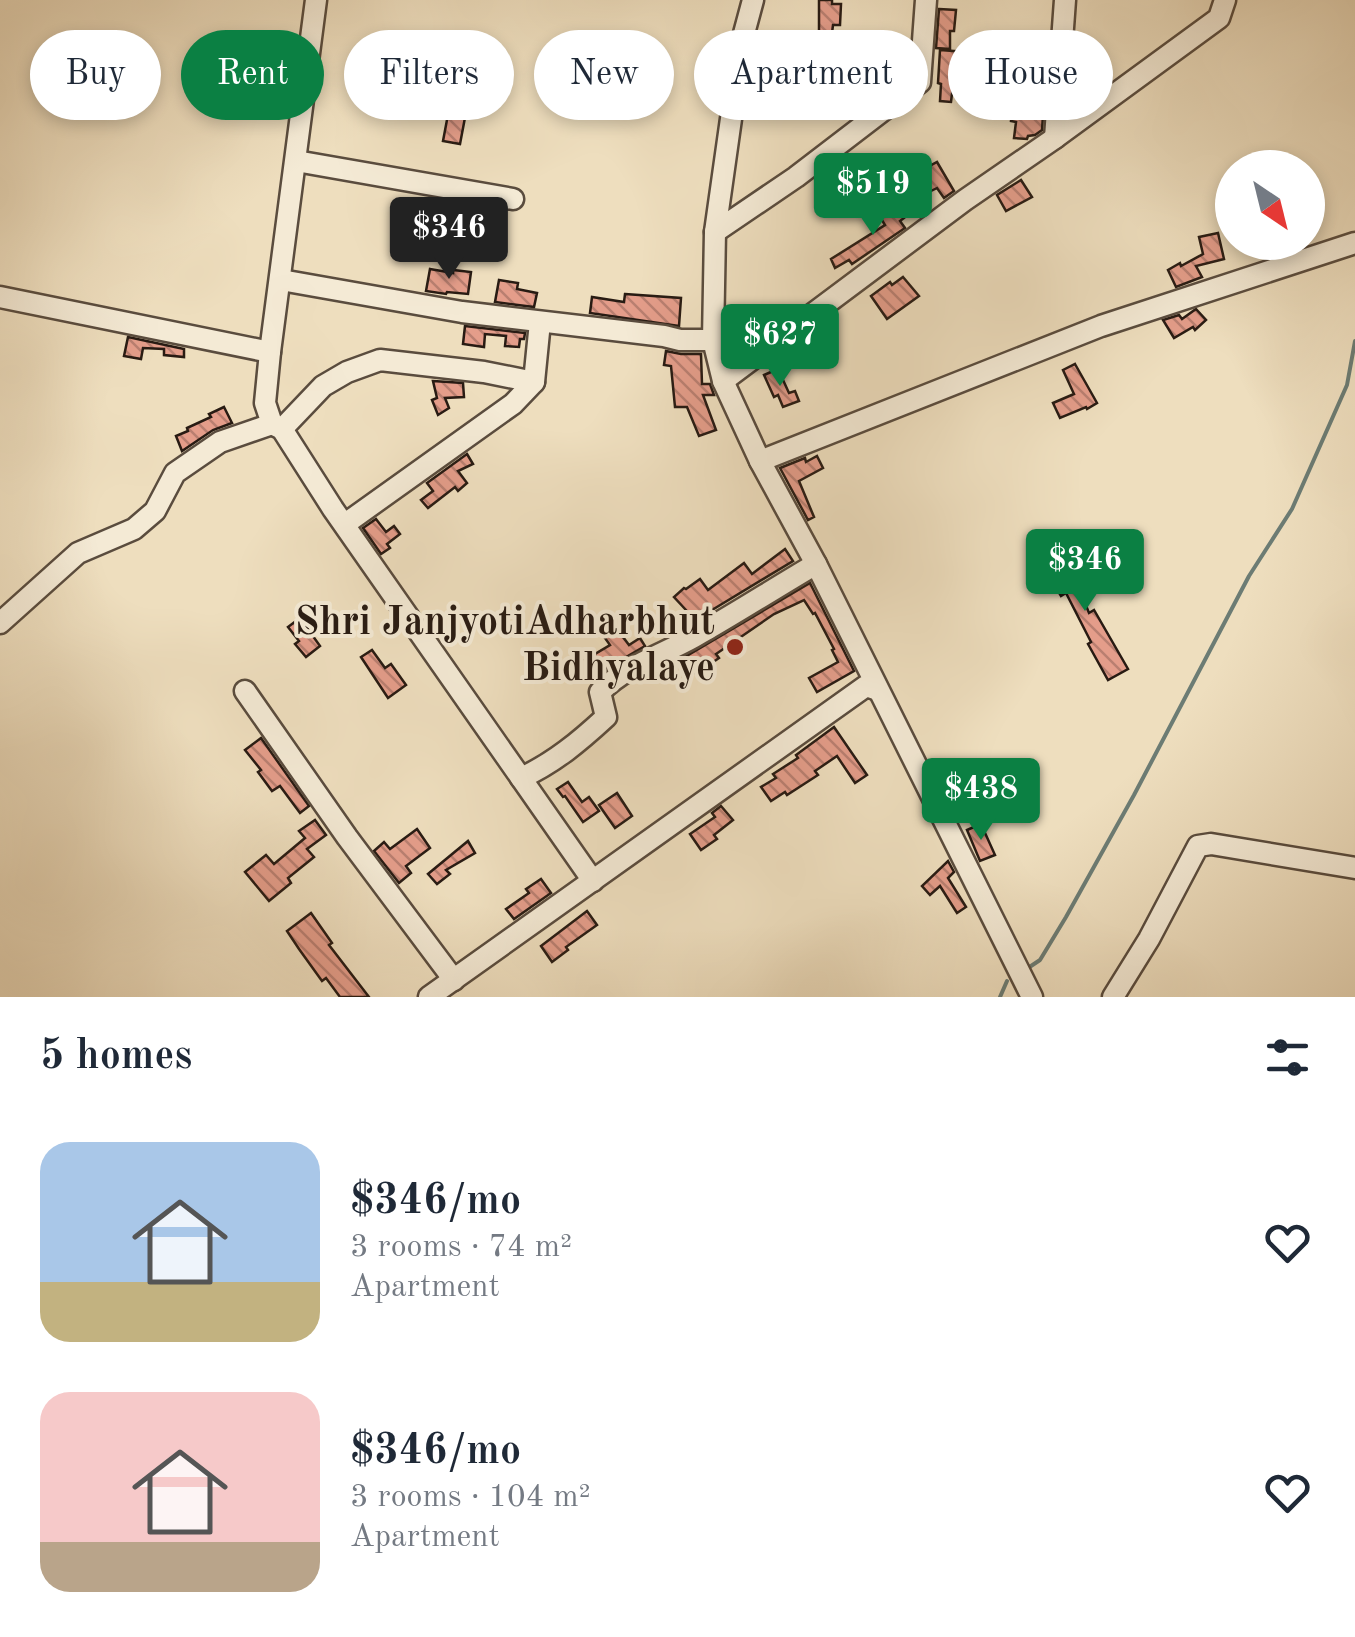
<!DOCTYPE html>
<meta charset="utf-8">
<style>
:root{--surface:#fff;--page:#f2f2f3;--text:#1f2937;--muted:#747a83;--accent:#0b8043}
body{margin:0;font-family:"Old Standard TT",serif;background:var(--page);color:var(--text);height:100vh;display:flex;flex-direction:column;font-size:38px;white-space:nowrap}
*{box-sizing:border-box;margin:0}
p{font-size:32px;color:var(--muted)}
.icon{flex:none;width:55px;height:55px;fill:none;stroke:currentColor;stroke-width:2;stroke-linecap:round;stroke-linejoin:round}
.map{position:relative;height:997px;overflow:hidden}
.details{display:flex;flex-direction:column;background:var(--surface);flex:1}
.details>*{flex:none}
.top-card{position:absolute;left:30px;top:30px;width:1295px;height:90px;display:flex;gap:20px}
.needle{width:65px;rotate:145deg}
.buttons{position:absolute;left:1215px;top:150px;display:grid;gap:20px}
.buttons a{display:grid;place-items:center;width:110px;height:110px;border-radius:50%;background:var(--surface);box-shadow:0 5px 15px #0003;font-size:50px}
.price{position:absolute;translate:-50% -85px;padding:0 22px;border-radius:10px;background:var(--accent);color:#fff;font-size:32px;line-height:65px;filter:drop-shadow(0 2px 5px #0008)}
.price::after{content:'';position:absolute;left:50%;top:60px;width:30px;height:22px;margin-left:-15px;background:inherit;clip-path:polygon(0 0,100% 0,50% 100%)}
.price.selected{background:#222;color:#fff}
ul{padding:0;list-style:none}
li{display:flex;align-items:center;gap:30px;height:250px;padding:0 40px}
li span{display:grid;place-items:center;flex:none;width:280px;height:200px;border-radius:30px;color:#555}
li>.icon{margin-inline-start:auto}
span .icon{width:120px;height:120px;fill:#fffc;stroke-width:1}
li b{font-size:42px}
h2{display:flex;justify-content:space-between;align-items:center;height:120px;padding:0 40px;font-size:42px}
.tag{padding:0 35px;border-radius:45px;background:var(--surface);box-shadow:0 5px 15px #0003;font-size:35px;line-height:90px}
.tag.selected{background:var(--accent);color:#fff}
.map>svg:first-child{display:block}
</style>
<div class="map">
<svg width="1355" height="997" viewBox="0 0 1355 997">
<defs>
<pattern id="building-back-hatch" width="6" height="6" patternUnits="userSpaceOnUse" patternTransform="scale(2.5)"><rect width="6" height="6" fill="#e49d8a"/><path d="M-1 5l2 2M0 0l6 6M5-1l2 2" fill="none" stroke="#b97f70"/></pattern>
</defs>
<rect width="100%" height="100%" fill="#eedebe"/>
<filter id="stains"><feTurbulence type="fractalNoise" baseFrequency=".002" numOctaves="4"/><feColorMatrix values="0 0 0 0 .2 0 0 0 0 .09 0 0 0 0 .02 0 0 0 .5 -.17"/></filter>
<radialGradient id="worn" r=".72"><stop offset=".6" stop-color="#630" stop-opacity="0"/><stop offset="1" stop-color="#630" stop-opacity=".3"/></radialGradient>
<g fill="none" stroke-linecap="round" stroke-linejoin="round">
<g stroke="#6c7c74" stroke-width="4">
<polyline points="1028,968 1040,960 1066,917 1134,795 1249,576 1292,509 1347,385 1355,341"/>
<polyline points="1000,997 1007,981"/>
</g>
</g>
<g fill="url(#building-back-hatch)" stroke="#281b13" stroke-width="2.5">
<polygon points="819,0 832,0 832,4 841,4 840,25 833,25 829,57 810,55 812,39 819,40"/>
<polygon points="939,9 956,10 954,31 950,31 950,49 936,48"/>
<polygon points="775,46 795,47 794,72 773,70"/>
<polygon points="940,50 967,52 965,80 954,78 951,102 940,101 941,84 938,83"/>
<polygon points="1006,75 1041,76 1040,96 1044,96 1044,100 1042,130 1035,135 1028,136 1027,139 1014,138 1016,122 1011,121 1012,111 1002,110 1003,91 983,90 983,80 1005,81"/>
<polygon points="597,77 618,80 614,111 593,109"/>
<polygon points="450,104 467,107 460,144 443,141"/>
<polygon points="937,162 954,191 944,198 937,188 929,192 917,173"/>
<polygon points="1021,180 1032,197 1006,211 997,195"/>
<polygon points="895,204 904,218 900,221 905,228 852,264 849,260 835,268 831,259 885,225 879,215"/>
<polygon points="1218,233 1224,259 1196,266 1202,277 1176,287 1168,270 1180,263 1181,266 1203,254 1199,237"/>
<polygon points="430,269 453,273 453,270 471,272 468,294 447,292 446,294 426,291"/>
<polygon points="903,277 919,296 887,319 871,296 890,282 892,285"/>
<polygon points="499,280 518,283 517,289 537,293 534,307 495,302"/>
<polygon points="625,294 681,298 679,326 590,313 592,297 624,302"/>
<polygon points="1196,309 1206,320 1195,330 1193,327 1174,338 1163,320 1179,315 1182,319"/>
<polygon points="465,326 525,333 524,339 520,339 519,347 505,346 506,336 485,334 484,347 463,344"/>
<polygon points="128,337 184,349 184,357 164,355 164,349 143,348 141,359 124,356"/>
<polygon points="666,351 681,354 701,354 702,384 710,384 714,395 703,395 716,430 699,436 687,407 675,407 671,366 664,365"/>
<polygon points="1075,364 1097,403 1087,409 1086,407 1060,418 1053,403 1074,394 1063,370"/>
<polygon points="778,369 789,393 795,391 799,401 783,407 778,395 774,397 764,375"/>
<polygon points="433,381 463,383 464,397 445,398 449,408 438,415 432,400 437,398"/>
<polygon points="224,407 232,423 213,430 182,451 176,436 188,431 187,428 211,417 209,414"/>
<polygon points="467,454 473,464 458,471 467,483 458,491 455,487 428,508 421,500 433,491 427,483"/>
<polygon points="817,456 823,468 799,481 814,517 808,520 780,468 805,458 806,462"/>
<polygon points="376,519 386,532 394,526 400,534 387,544 390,548 381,554 363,528"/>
<polygon points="1063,547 1074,563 1067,568 1079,588 1089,613 1094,610 1128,669 1108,680 1088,644 1091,642 1066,593 1061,596 1041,562"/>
<polygon points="785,549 793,561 684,627 676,618 686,610 674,597 684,588 686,589 700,579 708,590 744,563 752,574"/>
<polygon points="810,583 854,671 817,692 809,678 838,662 832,650 834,649 815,613 813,614 804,600 774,614 716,654 719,658 696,674 685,657"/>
<polygon points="300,618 320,646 306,657 295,644 299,641 288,627"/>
<polygon points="617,629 629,645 640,638 645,646 595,675 585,660 610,645 605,638"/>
<polygon points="372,650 385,668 391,664 406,685 388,698 361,657"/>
<polygon points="834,727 867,775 855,783 837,756 815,771 818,775 787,795 785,792 771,801 761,787 776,778 773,774 798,758 796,755"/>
<polygon points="261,738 309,806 300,813 280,786 272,791 258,772 261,770 245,750"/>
<polygon points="568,782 582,802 589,797 599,811 583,822 565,796 563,797 557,789"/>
<polygon points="617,793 632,816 615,828 599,805"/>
<polygon points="721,806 733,820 714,835 717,839 701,850 690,834 715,817 712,813"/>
<polygon points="315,820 326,835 307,849 314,857 288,878 291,883 269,901 245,872 266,855 274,864 305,838 299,831"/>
<polygon points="981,824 995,855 980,861 967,830"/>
<polygon points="417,829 430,848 406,866 411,873 399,883 374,851 384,842 390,849"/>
<polygon points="468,841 475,853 446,870 450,874 437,884 428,874"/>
<polygon points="948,861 954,872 948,878 966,907 957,913 940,886 930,895 922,886"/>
<polygon points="541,879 551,893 514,919 506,909 529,893 526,889"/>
<polygon points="587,911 597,925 566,947 568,950 552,962 541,946"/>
<polygon points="311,913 332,943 329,945 369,997 340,997 326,978 322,981 299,949 287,931"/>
</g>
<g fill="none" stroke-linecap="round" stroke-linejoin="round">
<g stroke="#5a4c3e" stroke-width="25">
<g id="minor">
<polyline points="753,0 742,41 715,232 713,340 723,381 760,461 816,564 1032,997"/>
<polyline points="1055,138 1065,0"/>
<polyline points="296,161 513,199"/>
<polyline points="715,232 796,177 920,82 926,0"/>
<polyline points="281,280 462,312 664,336 680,340 713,340"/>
<polyline points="0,297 270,352"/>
<polyline points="723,381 965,200 1055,138 1219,18 1225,0"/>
<polyline points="272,424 282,429 333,509 593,881"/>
<polyline points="282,429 323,386 347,372 380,360 484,372 534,382"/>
<polyline points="760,461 1101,326 1355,243"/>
<polyline points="345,524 513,404 534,382 540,322"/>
<polyline points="0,623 78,553 134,529 155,511 175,473 220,442 272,424 265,403 270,352 316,0"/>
<polyline points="245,691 347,837 454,980"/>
<path d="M521,778C554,763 580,741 606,717L600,692C627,665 662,655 694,637C735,614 775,588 816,564"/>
<polyline points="429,997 866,686 878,690"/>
<polyline points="1113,997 1149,939 1198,846 1211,844 1355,868"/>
</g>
</g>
<use href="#minor" stroke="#f4ead5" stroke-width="20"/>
</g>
<circle fill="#8f2418" stroke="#f4ead5" stroke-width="4" cx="735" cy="647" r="10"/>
<g text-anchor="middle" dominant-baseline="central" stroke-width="8" stroke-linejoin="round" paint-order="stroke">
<g font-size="40" font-weight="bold" fill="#281b13" stroke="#f4ead5" text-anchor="end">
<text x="715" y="624">Shri JanjyotiAdharbhut<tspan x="715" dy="46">Bidhyalaye</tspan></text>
</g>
</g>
<rect width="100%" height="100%" filter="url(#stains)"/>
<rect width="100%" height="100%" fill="url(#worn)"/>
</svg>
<div class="buttons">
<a><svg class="needle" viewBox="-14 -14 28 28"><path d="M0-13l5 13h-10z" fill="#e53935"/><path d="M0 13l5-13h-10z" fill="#747a83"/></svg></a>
</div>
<b class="price" style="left:873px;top:238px">$519</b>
<b class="price selected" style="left:449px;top:282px">$346</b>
<b class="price" style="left:780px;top:389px">$627</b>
<b class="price" style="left:1085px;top:614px">$346</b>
<b class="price" style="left:981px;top:843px">$438</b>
<div class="top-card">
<a class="tag">Buy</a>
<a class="tag selected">Rent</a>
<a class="tag">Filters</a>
<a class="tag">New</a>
<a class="tag">Apartment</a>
<a class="tag">House</a>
</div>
</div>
<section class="details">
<h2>5 homes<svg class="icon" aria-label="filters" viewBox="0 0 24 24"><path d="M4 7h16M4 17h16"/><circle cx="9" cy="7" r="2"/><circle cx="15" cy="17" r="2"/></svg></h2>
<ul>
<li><span style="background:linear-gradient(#a9c7e8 70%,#c2b280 0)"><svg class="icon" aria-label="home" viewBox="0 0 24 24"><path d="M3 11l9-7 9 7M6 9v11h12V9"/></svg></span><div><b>$346/mo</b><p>3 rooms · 74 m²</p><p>Apartment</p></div><svg class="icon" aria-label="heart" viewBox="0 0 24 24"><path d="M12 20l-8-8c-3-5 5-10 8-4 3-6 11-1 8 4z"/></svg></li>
<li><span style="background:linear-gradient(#f6c9c9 75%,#b9a48a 0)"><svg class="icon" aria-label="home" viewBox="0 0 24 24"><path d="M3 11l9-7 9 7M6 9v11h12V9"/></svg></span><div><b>$346/mo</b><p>3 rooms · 104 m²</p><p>Apartment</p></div><svg class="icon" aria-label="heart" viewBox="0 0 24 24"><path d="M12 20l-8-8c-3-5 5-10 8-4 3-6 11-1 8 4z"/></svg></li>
</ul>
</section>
